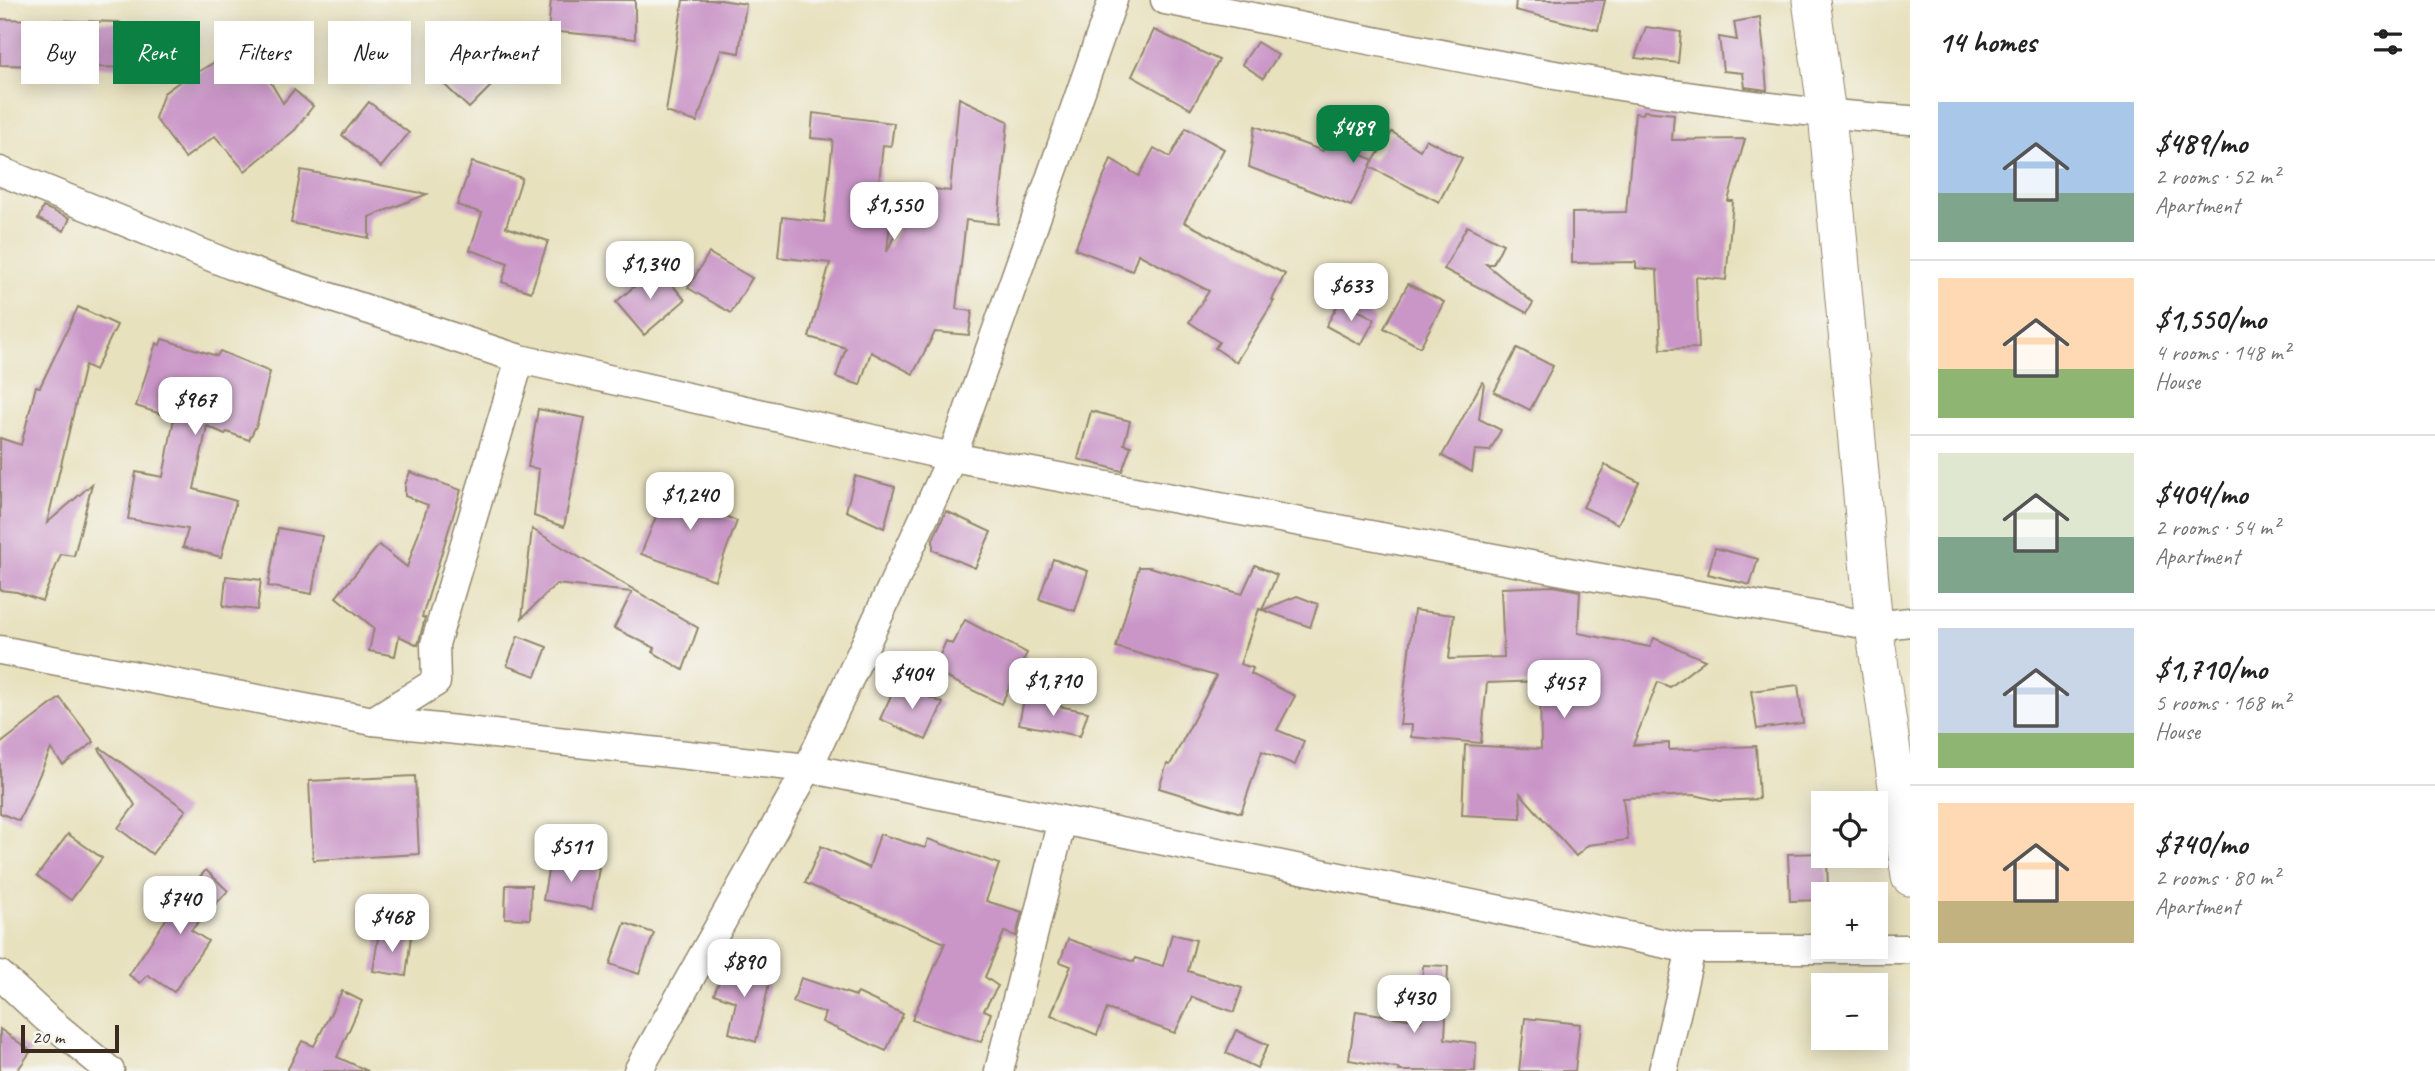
<!DOCTYPE html>
<meta charset="utf-8">
<style>
:root{--surface:#fff;--page:#f6f6f6;--text:#222;--muted:#767676;--line:#e0e0e0;--accent:#0b8043}
body{margin:0;font-family:Caveat,sans-serif;background:var(--page);color:var(--text);height:100vh;display:flex;flex-direction:column;font-size:26px;white-space:nowrap}
*{box-sizing:border-box;margin:0}
p{font-size:23px;color:var(--muted)}
.icon{flex:none;width:38px;height:38px;fill:none;stroke:currentColor;stroke-width:2;stroke-linecap:round;stroke-linejoin:round}
.map{position:relative;flex:1;overflow:hidden}
.details{display:flex;flex-direction:column;background:var(--surface);width:525px}
.details>*{flex:none}
.hud{position:absolute;left:21px;top:21px;width:665px;height:63px;display:flex;gap:14px}
.buttons{position:absolute;left:1811px;top:791px;display:grid;gap:14px}
.buttons a{display:grid;place-items:center;width:77px;height:77px;border-radius:0px;background:var(--surface);box-shadow:0 4px 18px #0003;font-size:35px}
.scale{position:absolute;left:21px;bottom:18px;width:98px;box-sizing:border-box;padding-left:7px;border:4px solid #3b2a1e;border-top:0;font-size:19px;line-height:24px;white-space:nowrap;color:#3b2a1e;-webkit-text-stroke:5px #f6f6f2;paint-order:stroke}
.price{position:absolute;translate:-50% -60px;padding:0 16px;border-radius:14px;background:#fff;color:#222;font-size:23px;line-height:46px;filter:drop-shadow(0 2px 4px #0008)}
.price::after{content:'';position:absolute;left:50%;top:42px;width:21px;height:16px;margin-left:-10px;background:inherit;clip-path:polygon(0 0,100% 0,50% 100%)}
.price.on{background:var(--accent);color:#fff}
ul{padding:0;list-style:none}
li{display:flex;align-items:center;gap:21px;height:175px;padding:0 28px}
li+li{border-top:2px solid var(--line)}
li span{display:grid;place-items:center;flex:none;width:196px;height:140px;border-radius:0px;color:#555}
li>.icon{margin-inline-start:auto}
span .icon{width:84px;height:84px;fill:#fffc;stroke-width:1}
li b{font-size:30px}
h2{display:flex;justify-content:space-between;align-items:center;height:84px;padding:0 28px;font-size:30px}
.chip{padding:0 24px;border-radius:0px;background:var(--surface);box-shadow:0 4px 18px #0003;font-size:24px;line-height:63px}
.chip.on{background:var(--accent);color:#fff}
main{display:flex;flex:1;min-height:0}
.map>svg:first-child{display:block}
</style>
<main>
<div class="map">
<svg width="1910" height="1071" viewBox="0 0 1910 1071">
<rect width="100%" height="100%" fill="#f6f6f2"/>
<filter id="ink" filterUnits="userSpaceOnUse"><feTurbulence type="fractalNoise" baseFrequency=".0143" numOctaves="2"/><feDisplacementMap in="SourceGraphic" scale="14" xChannelSelector="R" yChannelSelector="G"/><feConvolveMatrix kernelMatrix="1 2 1 2 8 2 1 2 1" color-interpolation-filters="sRGB"/></filter>
<filter id="wash" filterUnits="userSpaceOnUse"><feTurbulence type="fractalNoise" baseFrequency=".00686" numOctaves="4" result="noise"/><feDisplacementMap in="SourceGraphic" scale="28" xChannelSelector="R" yChannelSelector="G"/><feGaussianBlur stdDeviation="1.57" result="paint"/><feColorMatrix in="noise" values="0 0 0 0 0 0 0 0 0 0 0 0 0 0 0 0 0 1.4 0 .05"/><feComposite in="paint" operator="in"/></filter>
<g filter="url(#wash)">
<rect width="100%" height="100%" fill="#e8e1be"/>
<g id="blocks">
<g fill="#ca96c8">
<polygon points="551,0 635,0 635,39 548,31"/>
<polygon points="683,0 721,0 746,4 739,53 721,50 697,122 666,112"/>
<polygon points="1516,0 1605,0 1598,30 1515,10"/>
<polygon points="1760,17 1763,43 1767,90 1745,87 1743,73 1723,71 1719,37 1737,40 1734,22"/>
<polygon points="0,19 119,22 156,45 142,68 0,65"/>
<polygon points="1646,27 1681,32 1678,63 1635,58"/>
<polygon points="1154,30 1219,60 1191,109 1132,76"/>
<polygon points="460,42 498,79 469,108 431,72"/>
<polygon points="1257,42 1278,55 1263,78 1242,64"/>
<polygon points="247,43 283,103 294,90 313,106 295,130 245,171 215,136 185,158 155,118 164,93 194,71 196,73"/>
<polygon points="959,98 1008,121 998,224 966,220 956,309 972,311 969,335 935,332 913,374 871,352 860,385 836,377 846,348 809,337 830,263 778,257 782,217 824,222 833,140 811,138 813,113 894,123 891,146 883,145 875,220 890,221 887,252 900,222 930,225 934,189 950,191"/>
<polygon points="369,102 409,133 381,167 342,135"/>
<polygon points="1644,111 1674,114 1672,140 1745,139 1728,201 1733,201 1726,280 1696,277 1699,348 1661,349 1657,270 1636,268 1636,262 1572,263 1572,213 1626,212 1635,113 1643,114"/>
<polygon points="1255,126 1323,151 1330,138 1373,160 1370,166 1392,132 1420,150 1426,139 1462,158 1439,202 1370,167 1351,206 1249,167"/>
<polygon points="1186,128 1224,149 1184,222 1285,274 1272,300 1274,301 1236,362 1215,348 1219,342 1189,322 1209,291 1138,254 1132,271 1075,249 1111,159 1139,176 1154,148 1170,157"/>
<polygon points="472,162 522,178 506,227 548,241 531,292 502,282 508,263 470,250 482,213 457,205"/>
<polygon points="301,170 427,194 369,217 369,238 291,223"/>
<polygon points="43,207 70,218 64,231 38,219"/>
<polygon points="1467,226 1503,244 1493,264 1486,264 1533,303 1527,313 1444,269"/>
<polygon points="709,253 752,278 731,313 688,288"/>
<polygon points="657,267 685,300 644,335 616,302"/>
<polygon points="1408,284 1444,302 1420,347 1384,328"/>
<polygon points="1340,301 1375,319 1361,345 1326,326"/>
<polygon points="78,307 117,325 95,370 85,365 47,523 92,484 74,556 61,554 42,601 17,592 0,590 0,438 21,445 36,386 40,387"/>
<polygon points="162,339 217,356 220,351 270,372 257,424 249,440 227,432 225,434 207,426 194,489 236,501 221,557 183,547 188,529 128,519 136,472 163,477 174,418 136,406 156,343 160,345"/>
<polygon points="1517,348 1553,366 1530,410 1494,392"/>
<polygon points="1482,382 1484,383 1479,419 1501,430 1490,451 1475,450 1472,472 1442,456"/>
<polygon points="538,409 585,418 564,527 534,516 539,469 528,467"/>
<polygon points="1091,411 1130,421 1124,444 1131,446 1122,471 1078,459"/>
<polygon points="1605,465 1639,482 1618,524 1583,507"/>
<polygon points="410,472 461,490 422,617 425,618 418,645 399,636 395,656 369,651 374,628 336,597 379,545 407,567 428,505 405,496 405,485"/>
<polygon points="855,476 895,487 884,528 846,511"/>
<polygon points="670,482 725,503 721,514 737,521 715,580 641,554"/>
<polygon points="946,511 991,532 975,568 933,550 933,539"/>
<polygon points="278,528 322,536 312,594 268,586"/>
<polygon points="532,529 698,628 683,670 653,652 655,648 614,628 632,592 556,584 522,618"/>
<polygon points="1715,548 1758,559 1750,585 1708,574"/>
<polygon points="1053,559 1088,571 1075,611 1039,599"/>
<polygon points="1255,565 1277,575 1262,610 1259,609 1240,664 1253,668 1251,674 1295,696 1277,730 1304,741 1295,765 1262,751 1241,813 1159,788 1167,764 1170,765 1216,676 1116,647 1139,567 1150,567 1242,594"/>
<polygon points="226,576 261,580 257,610 223,606"/>
<polygon points="1554,586 1580,591 1578,633 1650,647 1654,638 1705,660 1670,687 1658,682 1633,745 1669,743 1669,750 1756,746 1759,799 1720,801 1695,795 1623,798 1628,840 1588,845 1576,856 1520,793 1521,818 1462,815 1465,745 1541,749 1540,681 1487,683 1481,743 1411,737 1412,725 1400,725 1414,610 1454,615 1449,659 1504,657 1501,588"/>
<polygon points="1297,596 1318,604 1310,627 1263,610"/>
<polygon points="965,620 1027,653 1001,704 933,671 946,641 952,644"/>
<polygon points="518,636 547,647 536,676 507,666"/>
<polygon points="897,683 943,703 926,740 880,719"/>
<polygon points="1798,685 1803,723 1757,729 1751,691"/>
<polygon points="60,698 94,742 63,765 51,749 19,821 0,813 0,744"/>
<polygon points="1024,699 1088,712 1080,736 1019,724"/>
<polygon points="101,748 186,810 152,854 118,828 135,805 99,749"/>
<polygon points="415,776 419,854 313,860 309,781"/>
<polygon points="68,834 102,858 71,900 37,876"/>
<polygon points="880,834 925,848 928,839 999,864 986,901 1022,912 1016,936 1004,932 985,977 998,986 984,1010 991,1013 981,1042 912,1020 945,943 805,883 821,846 869,868"/>
<polygon points="1824,853 1824,856 1827,856 1828,894 1824,894 1824,900 1790,901 1788,854"/>
<polygon points="550,859 599,868 592,909 543,900"/>
<polygon points="206,870 228,891 191,930 208,941 174,992 148,975 140,983 129,975 180,898"/>
<polygon points="506,885 531,885 530,919 505,918"/>
<polygon points="625,923 654,933 639,974 610,964"/>
<polygon points="379,931 411,936 406,976 373,971"/>
<polygon points="1172,934 1196,940 1188,971 1242,988 1234,1012 1192,997 1175,1033 1107,1009 1097,1035 1051,1015 1071,966 1060,962 1068,939 1134,962 1135,958 1163,966"/>
<polygon points="727,962 770,979 756,1042 729,1033 736,1002 714,994"/>
<polygon points="1423,965 1448,966 1445,1039 1476,1043 1475,1071 1399,1071 1400,1069 1349,1060 1356,1011 1421,1021"/>
<polygon points="801,978 856,996 858,993 903,1014 886,1051 822,1022 825,1013 793,1002"/>
<polygon points="342,991 362,1001 337,1057 368,1071 287,1071 302,1041 314,1046"/>
<polygon points="1525,1018 1580,1024 1575,1071 1519,1071"/>
<polygon points="0,1029 31,1051 17,1071 0,1071"/>
<polygon points="1236,1030 1268,1045 1257,1068 1226,1053"/>
</g>
</g>
</g>
<g filter="url(#ink)">
<use href="#blocks" fill-opacity="0" stroke="#92866e" stroke-width="2"/>
<g fill="none" stroke-linecap="round" stroke-linejoin="round">
<g stroke="#92866e" stroke-width="31">
<g id="minor">
<path d="M1165,0C1411,47 1659,104 1910,120"/>
<polyline points="0,171 231,265 520,359 952,457 1590,576 1874,626 1910,622"/>
<polyline points="0,650 373,721 808,768 1691,949 1910,949"/>
<polyline points="373,721 436,682 435,644 520,359"/>
<polyline points="0,975 46,1018 110,1071"/>
<polyline points="638,1071 808,768 952,457 1113,0"/>
<polyline points="999,1071 1062,820"/>
<polyline points="1663,1071 1691,949"/>
</g>
</g>
<g stroke="#92866e" stroke-width="39">
<polyline id="tertiary" points="1811,0 1827,114 1874,626 1910,877"/>
</g>
<use href="#minor" stroke="#fff" stroke-width="28"/>
<use href="#tertiary" stroke="#fff" stroke-width="37"/>
</g>
</g>
</svg>
<div class="buttons">
<a><svg class="icon" aria-label="locate" viewBox="0 0 24 24"><circle cx="12" cy="12" r="6"/><path d="M12 2v4M12 18v4M2 12h4M18 12h4"/></svg></a>
<a>+</a>
<a>−</a>
</div>
<div class="scale">20 m</div>
<b class="price on" style="left:1353px;top:165px">$489</b>
<b class="price" style="left:894px;top:242px">$1,550</b>
<b class="price" style="left:650px;top:301px">$1,340</b>
<b class="price" style="left:1351px;top:323px">$633</b>
<b class="price" style="left:195px;top:437px">$967</b>
<b class="price" style="left:690px;top:532px">$1,240</b>
<b class="price" style="left:912px;top:711px">$404</b>
<b class="price" style="left:1053px;top:718px">$1,710</b>
<b class="price" style="left:1564px;top:720px">$457</b>
<b class="price" style="left:571px;top:884px">$511</b>
<b class="price" style="left:180px;top:936px">$740</b>
<b class="price" style="left:392px;top:954px">$468</b>
<b class="price" style="left:744px;top:999px">$890</b>
<b class="price" style="left:1414px;top:1035px">$430</b>
<div class="hud">
<a class="chip">Buy</a>
<a class="chip on">Rent</a>
<a class="chip">Filters</a>
<a class="chip">New</a>
<a class="chip">Apartment</a>
</div>
</div>
<section class="details">
<h2>14 homes<svg class="icon" aria-label="filters" viewBox="0 0 24 24"><path d="M4 7h16M4 17h16"/><circle cx="9" cy="7" r="2"/><circle cx="15" cy="17" r="2"/></svg></h2>
<ul>
<li><span style="background:linear-gradient(#a9c7e8 65%,#7fa58c 0)"><svg class="icon" aria-label="home" viewBox="0 0 24 24"><path d="M3 11l9-7 9 7M6 9v11h12V9"/></svg></span><div><b>$489/mo</b><p>2 rooms · 52 m²</p><p>Apartment</p></div></li>
<li><span style="background:linear-gradient(#ffd9b3 65%,#8fb573 0)"><svg class="icon" aria-label="home" viewBox="0 0 24 24"><path d="M3 11l9-7 9 7M6 9v11h12V9"/></svg></span><div><b>$1,550/mo</b><p>4 rooms · 148 m²</p><p>House</p></div></li>
<li><span style="background:linear-gradient(#dfe7d0 60%,#7fa58c 0)"><svg class="icon" aria-label="home" viewBox="0 0 24 24"><path d="M3 11l9-7 9 7M6 9v11h12V9"/></svg></span><div><b>$404/mo</b><p>2 rooms · 54 m²</p><p>Apartment</p></div></li>
<li><span style="background:linear-gradient(#c9d6e8 75%,#8fb573 0)"><svg class="icon" aria-label="home" viewBox="0 0 24 24"><path d="M3 11l9-7 9 7M6 9v11h12V9"/></svg></span><div><b>$1,710/mo</b><p>5 rooms · 168 m²</p><p>House</p></div></li>
<li><span style="background:linear-gradient(#ffd9b3 70%,#c2b280 0)"><svg class="icon" aria-label="home" viewBox="0 0 24 24"><path d="M3 11l9-7 9 7M6 9v11h12V9"/></svg></span><div><b>$740/mo</b><p>2 rooms · 80 m²</p><p>Apartment</p></div></li>
</ul>
</section>
</main>
